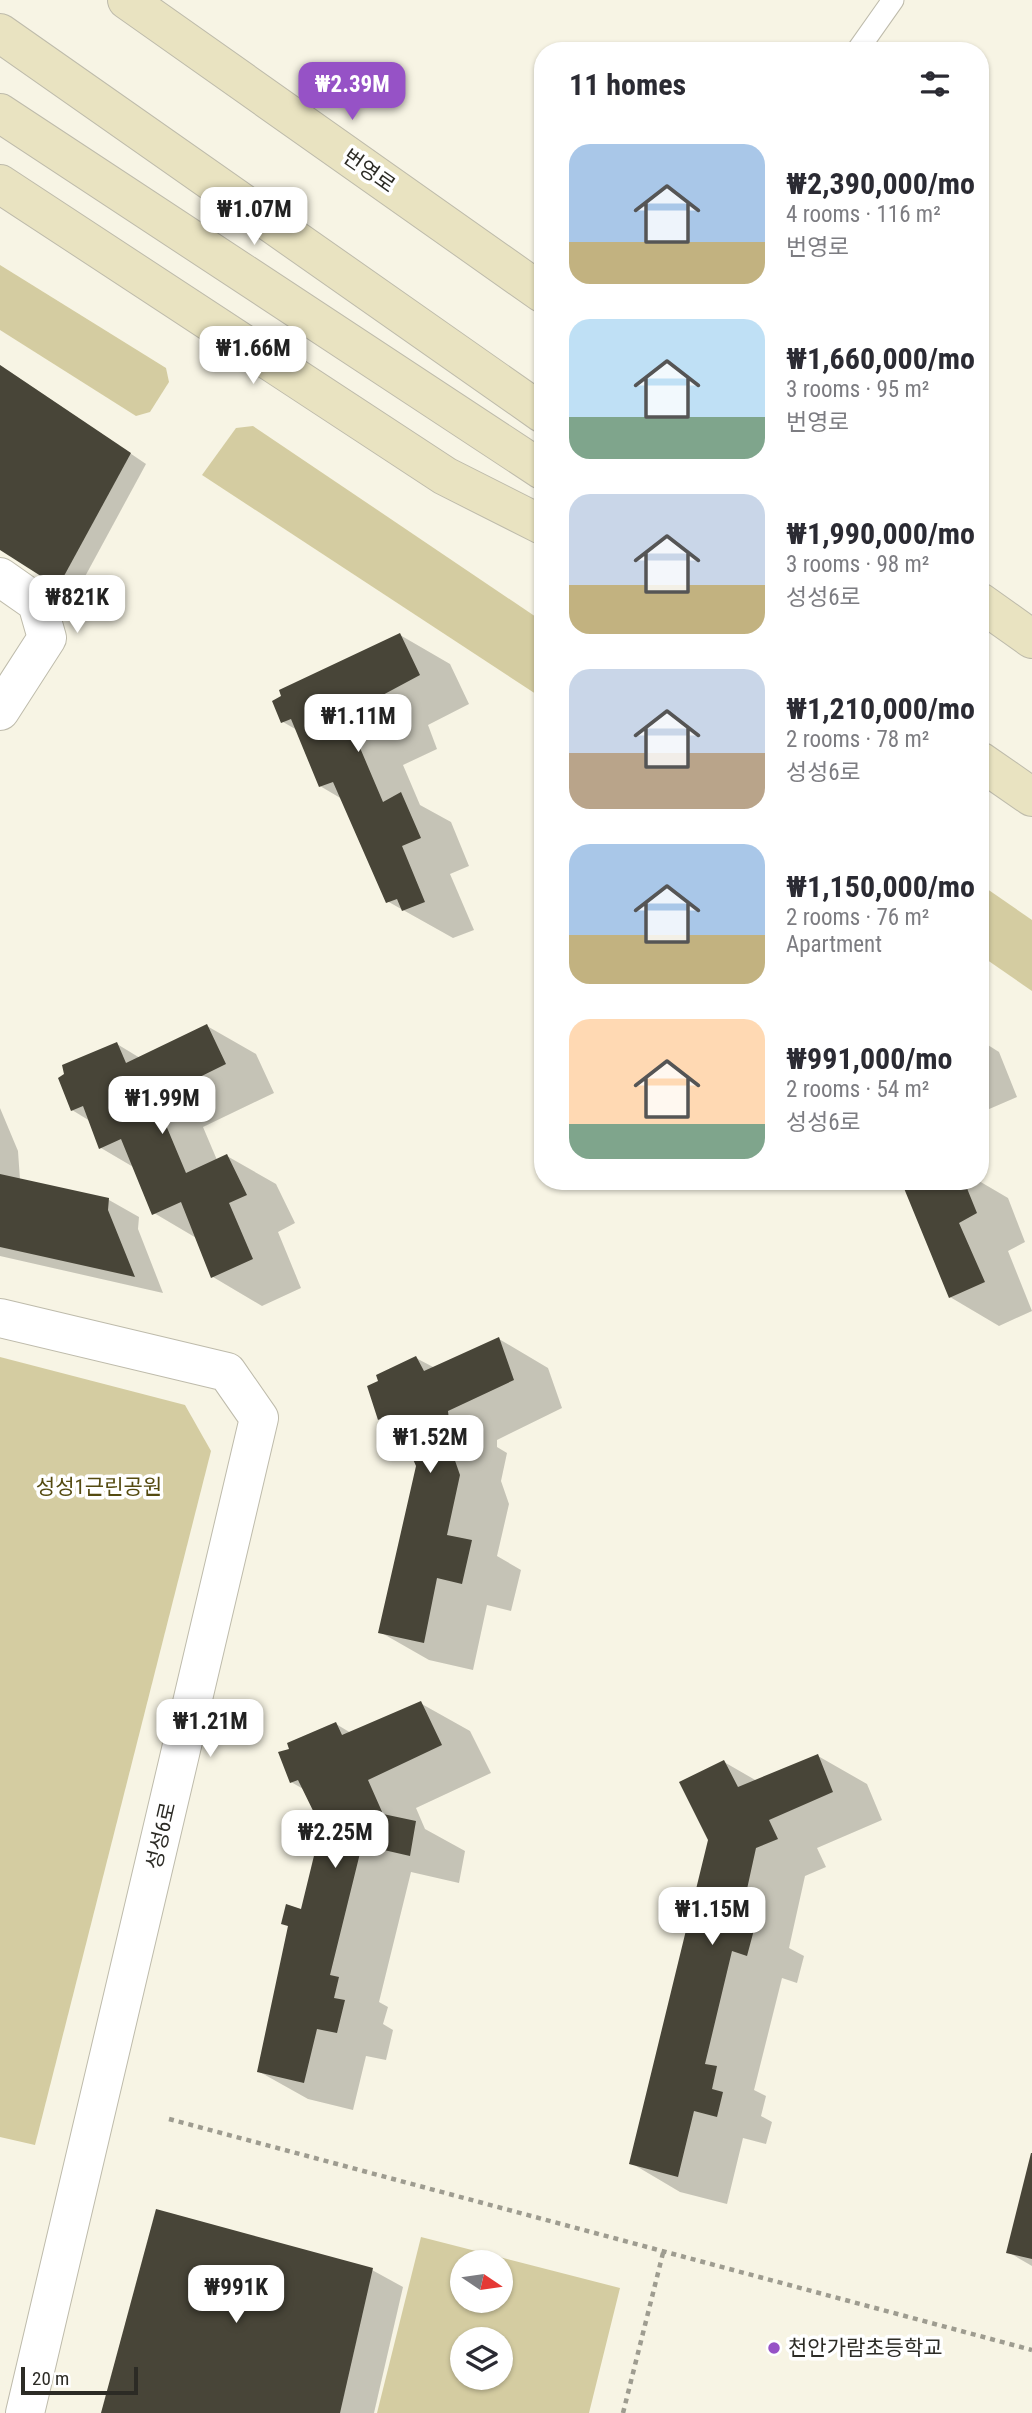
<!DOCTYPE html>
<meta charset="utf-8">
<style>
:root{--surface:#fff;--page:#f2f2f3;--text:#2b2b33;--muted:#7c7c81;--accent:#9652c6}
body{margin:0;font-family:"Roboto Condensed","Noto Sans KR",sans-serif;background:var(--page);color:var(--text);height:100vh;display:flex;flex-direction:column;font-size:26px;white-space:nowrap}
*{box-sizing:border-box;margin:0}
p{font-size:23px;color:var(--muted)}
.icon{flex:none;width:38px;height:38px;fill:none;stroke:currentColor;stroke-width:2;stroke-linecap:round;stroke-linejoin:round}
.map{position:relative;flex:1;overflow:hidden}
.drawer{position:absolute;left:534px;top:42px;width:455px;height:1148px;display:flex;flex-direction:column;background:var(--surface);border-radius:28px;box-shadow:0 2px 5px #0004}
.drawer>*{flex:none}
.needle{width:46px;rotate:103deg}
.tools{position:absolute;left:450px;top:2250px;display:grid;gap:14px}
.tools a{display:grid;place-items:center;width:63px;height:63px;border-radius:50%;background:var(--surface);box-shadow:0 2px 5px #0004;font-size:35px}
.scale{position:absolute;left:21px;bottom:18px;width:117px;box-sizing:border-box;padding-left:7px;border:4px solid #2c2b25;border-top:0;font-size:19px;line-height:24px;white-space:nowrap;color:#2c2b25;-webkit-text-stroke:5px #fff;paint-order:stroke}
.price{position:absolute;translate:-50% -60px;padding:0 16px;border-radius:14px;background:#fff;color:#222;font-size:23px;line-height:46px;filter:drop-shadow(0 2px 4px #0008)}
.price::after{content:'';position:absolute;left:50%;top:42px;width:21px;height:16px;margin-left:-10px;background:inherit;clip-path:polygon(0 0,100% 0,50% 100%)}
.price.selected{background:var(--accent);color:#fff}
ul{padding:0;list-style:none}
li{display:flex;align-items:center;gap:21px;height:175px;padding:0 35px}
li span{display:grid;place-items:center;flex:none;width:196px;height:140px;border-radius:21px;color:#555}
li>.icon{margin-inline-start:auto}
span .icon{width:84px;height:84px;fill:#fffc;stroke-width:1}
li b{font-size:30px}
h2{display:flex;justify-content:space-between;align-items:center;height:84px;padding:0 35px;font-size:30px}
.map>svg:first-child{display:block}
</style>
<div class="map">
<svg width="1032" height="2413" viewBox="0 0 1032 2413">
<rect width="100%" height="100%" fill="#f7f4e4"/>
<g fill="#d4cca1" fill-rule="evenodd">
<polygon points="0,265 166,368 169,382 150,412 136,416 0,330"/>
<polygon points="253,426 542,621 542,698 202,475 236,428"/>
<polygon points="980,884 1032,920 1032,991 980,955"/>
<polygon points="0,1357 185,1405 211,1451 35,2145 0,2137"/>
<path d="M421,2237L620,2288L589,2413H377ZM462,2263H500V2301H462ZM462,2340H500V2378H462Z"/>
</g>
<g fill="#0003">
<polygon points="0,365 146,464 75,595 0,548"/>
<polygon points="400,635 450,664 469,704 428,725 437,749 403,765 420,805 451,822 469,866 450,874 474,930 453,938 387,901 342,799 320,786 297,730 283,722"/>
<polygon points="207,1026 256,1054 274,1093 203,1127 217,1160 227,1156 276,1184 295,1223 278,1232 301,1288 262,1306 213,1277 198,1239 154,1213 135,1168 101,1148 90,1121 72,1110 117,1044 140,1058"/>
<polygon points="980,1040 999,1052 1017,1097 980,1113"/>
<polygon points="0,1108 18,1151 20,1180 109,1200 139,1217 138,1229 163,1293 0,1256"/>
<polygon points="903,1181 979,1181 1008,1198 1025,1242 1008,1251 1032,1311 999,1326 950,1297"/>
<polygon points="499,1339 548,1368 562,1408 497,1440 497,1447 507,1453 501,1481 509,1504 497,1556 521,1570 511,1611 487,1605 473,1670 429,1660 380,1632 417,1466 406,1439 379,1419 416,1358 435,1368"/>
<polygon points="420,1703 470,1731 491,1773 416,1808 425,1829 465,1851 459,1883 411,1872 379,2002 388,2007 383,2024 393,2030 386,2060 366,2056 353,2110 308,2099 258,2071 290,1927 283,1923 303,1911 323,1827 305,1790 291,1782 291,1750 336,1724 351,1733"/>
<polygon points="818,1756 867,1784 882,1820 817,1848 826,1867 805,1876 789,1948 804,1956 797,1983 782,1978 754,2090 766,2096 761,2116 772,2122 766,2144 743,2138 727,2204 680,2192 631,2163 710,1840 724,1762 757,1781"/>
<polygon points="1032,2156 1032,2266 1008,2252"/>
<polygon points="372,2270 403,2287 374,2413 103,2413"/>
</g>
<g fill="#484538">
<polygon points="0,365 131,453 58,587 0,550"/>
<polygon points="400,633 420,675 379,697 389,720 355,736 383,802 401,792 421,838 402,846 425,902 402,911 397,899 386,903 333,782 319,787 291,719 281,723 272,701 281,696 279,690"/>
<polygon points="207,1024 226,1064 155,1099 186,1173 227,1154 247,1195 229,1203 253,1259 211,1278 181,1202 152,1215 121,1139 99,1149 83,1106 71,1111 58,1078 64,1074 62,1065 117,1042 126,1063"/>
<polygon points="0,1174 109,1198 108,1210 135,1277 0,1247"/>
<polygon points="901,1181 964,1181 977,1213 959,1223 985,1282 949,1298"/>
<polygon points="499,1337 514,1380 448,1411 449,1420 458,1422 452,1452 460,1475 447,1535 472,1540 462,1584 437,1578 424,1643 378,1633 416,1466 401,1432 393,1434 386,1416 378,1420 367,1386 378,1381 376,1375 416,1356 424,1371"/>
<polygon points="421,1701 442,1745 368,1780 383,1814 416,1821 410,1856 362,1845 330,1975 339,1977 334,1998 345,2000 337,2033 317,2029 304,2083 257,2072 288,1926 281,1924 286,1904 301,1909 321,1827 298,1780 290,1783 278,1752 289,1749 287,1743 336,1722 342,1735"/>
<polygon points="818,1754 833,1792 769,1820 778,1839 756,1848 740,1921 755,1926 747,1956 732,1951 705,2064 717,2066 712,2089 723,2092 717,2117 694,2111 678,2177 629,2164 708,1840 679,1782 724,1760 738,1787"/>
<polygon points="1031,2153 1032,2153 1032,2259 1006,2253"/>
<polygon points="156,2209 373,2268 340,2413 101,2413"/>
</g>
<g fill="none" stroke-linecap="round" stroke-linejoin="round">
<g stroke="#bebbab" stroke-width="23">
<polyline id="lane" points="857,51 893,0"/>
</g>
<g stroke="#bebbab" stroke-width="40">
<g id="street">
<polyline points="0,577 37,603 47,638 0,711"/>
<polyline points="0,1318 227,1372 259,1418 25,2413"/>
</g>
</g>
<g stroke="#bebbab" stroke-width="40">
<g id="secondary">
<polyline points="127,0 542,293"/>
<polyline points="0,33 542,413"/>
<polyline points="0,113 542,470"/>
<polyline points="0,184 445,476 542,525"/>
<polyline points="980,602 1032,639"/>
<polyline points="980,761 1032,797"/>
</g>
</g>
<g stroke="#9e9c90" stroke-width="4.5" stroke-dasharray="5 5" stroke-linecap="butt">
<polyline points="169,2119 1032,2350"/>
<polyline points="623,2413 663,2253"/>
</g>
<use href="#lane" stroke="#fff" stroke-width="21"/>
<use href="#street" stroke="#fff" stroke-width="38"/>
<use href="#secondary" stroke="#e9e3c1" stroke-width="38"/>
</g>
<circle fill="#9652c6" stroke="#fff" stroke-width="2.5" cx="774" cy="2348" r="7"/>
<g text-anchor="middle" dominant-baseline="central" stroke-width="7" stroke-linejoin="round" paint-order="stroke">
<g font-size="21" fill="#2c2b25" stroke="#fff">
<text transform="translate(369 171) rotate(35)">번영로</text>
<text transform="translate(161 1836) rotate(-77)">성성6로</text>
</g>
<g font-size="21" fill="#544a10" stroke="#fff">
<text x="99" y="1487">성성1근린공원</text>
</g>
<g font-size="21" fill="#2c2b25" stroke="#fff" text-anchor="start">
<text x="788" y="2348">천안가람초등학교</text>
</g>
</g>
</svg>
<div class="tools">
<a><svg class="needle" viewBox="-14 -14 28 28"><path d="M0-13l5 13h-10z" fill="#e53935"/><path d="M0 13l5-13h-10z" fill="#7c7c81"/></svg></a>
<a><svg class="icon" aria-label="layers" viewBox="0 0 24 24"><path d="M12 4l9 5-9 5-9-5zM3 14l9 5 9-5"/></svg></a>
</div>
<div class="scale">20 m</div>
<b class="price selected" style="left:352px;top:122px">₩2.39M</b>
<b class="price" style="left:254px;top:247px">₩1.07M</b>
<b class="price" style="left:253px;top:386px">₩1.66M</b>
<b class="price" style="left:77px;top:635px">₩821K</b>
<b class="price" style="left:358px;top:754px">₩1.11M</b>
<b class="price" style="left:162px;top:1136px">₩1.99M</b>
<b class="price" style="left:430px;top:1475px">₩1.52M</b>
<b class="price" style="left:210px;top:1759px">₩1.21M</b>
<b class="price" style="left:335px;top:1870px">₩2.25M</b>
<b class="price" style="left:712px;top:1947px">₩1.15M</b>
<b class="price" style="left:236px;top:2325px">₩991K</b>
<section class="drawer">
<h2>11 homes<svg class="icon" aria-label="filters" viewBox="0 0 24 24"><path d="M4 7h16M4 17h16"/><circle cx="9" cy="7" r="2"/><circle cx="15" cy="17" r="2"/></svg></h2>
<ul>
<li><span style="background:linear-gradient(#a9c7e8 70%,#c2b280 0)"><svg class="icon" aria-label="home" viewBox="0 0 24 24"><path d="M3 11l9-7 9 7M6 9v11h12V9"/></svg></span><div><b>₩2,390,000/mo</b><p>4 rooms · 116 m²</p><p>번영로</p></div></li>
<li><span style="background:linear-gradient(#bfe0f5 70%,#7fa58c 0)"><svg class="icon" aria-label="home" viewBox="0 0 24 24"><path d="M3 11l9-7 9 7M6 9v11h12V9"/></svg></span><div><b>₩1,660,000/mo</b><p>3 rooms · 95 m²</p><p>번영로</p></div></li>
<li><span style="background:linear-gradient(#c9d6e8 65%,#c2b280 0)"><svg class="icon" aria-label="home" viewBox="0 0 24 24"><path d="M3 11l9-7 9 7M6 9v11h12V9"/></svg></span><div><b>₩1,990,000/mo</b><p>3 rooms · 98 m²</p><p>성성6로</p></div></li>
<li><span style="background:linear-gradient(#c9d6e8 60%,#b9a48a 0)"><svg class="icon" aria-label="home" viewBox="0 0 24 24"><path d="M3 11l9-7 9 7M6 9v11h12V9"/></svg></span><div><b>₩1,210,000/mo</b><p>2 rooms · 78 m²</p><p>성성6로</p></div></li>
<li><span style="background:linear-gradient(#a9c7e8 65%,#c2b280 0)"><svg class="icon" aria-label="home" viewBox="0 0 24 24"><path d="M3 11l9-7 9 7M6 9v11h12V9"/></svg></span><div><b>₩1,150,000/mo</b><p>2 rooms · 76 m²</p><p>Apartment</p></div></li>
<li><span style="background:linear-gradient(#ffd9b3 75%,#7fa58c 0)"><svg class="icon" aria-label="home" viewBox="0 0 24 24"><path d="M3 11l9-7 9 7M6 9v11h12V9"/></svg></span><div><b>₩991,000/mo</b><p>2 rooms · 54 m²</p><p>성성6로</p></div></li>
</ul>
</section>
</div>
